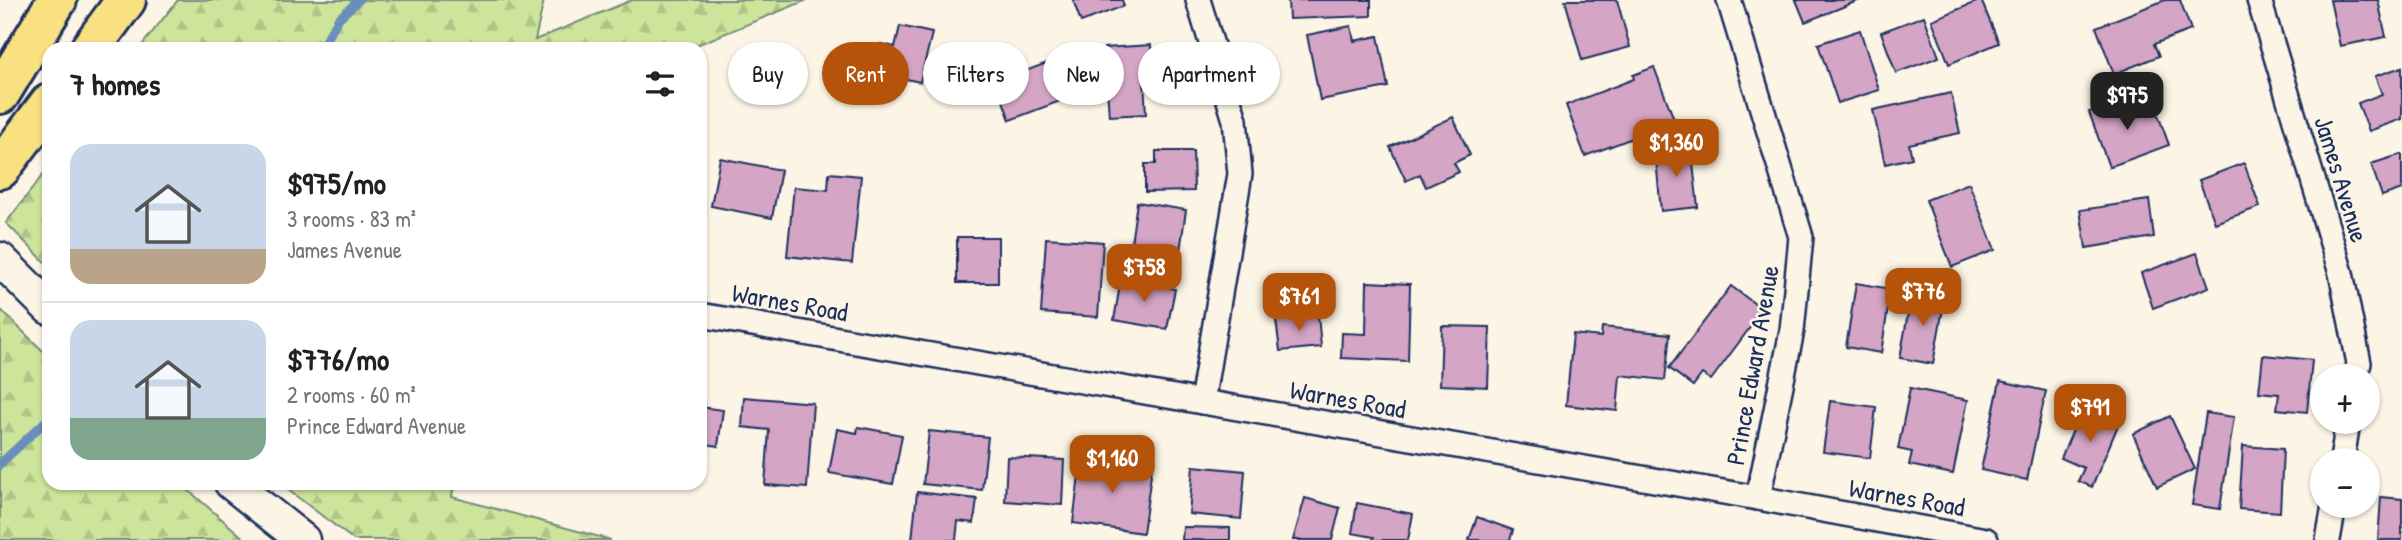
<!DOCTYPE html>
<meta charset="utf-8">
<style>
:root{--surface:#fff;--page:#f6f6f6;--text:#202124;--muted:#757577;--line:#e0e0e0;--accent:#b45309}
body{margin:0;font-family:"Patrick Hand",sans-serif;background:var(--page);color:var(--text);height:100vh;display:flex;flex-direction:column;font-size:26px;white-space:nowrap}
*{box-sizing:border-box;margin:0}
p{font-size:23px;color:var(--muted)}
.icon{flex:none;width:38px;height:38px;fill:none;stroke:currentColor;stroke-width:2;stroke-linecap:round;stroke-linejoin:round}
.map{position:relative;flex:1;overflow:hidden}
.side{position:absolute;left:42px;top:42px;width:665px;height:448px;display:flex;flex-direction:column;background:var(--surface);border-radius:21px;box-shadow:0 2px 5px #0004}
.side>*{flex:none}
.guide{position:absolute;left:728px;top:42px;width:665px;height:63px;display:flex;gap:14px}
.tools{position:absolute;left:2310px;top:364px;display:grid;gap:14px}
.tools a{display:grid;place-items:center;width:70px;height:70px;border-radius:50%;background:var(--surface);box-shadow:0 2px 5px #0004;font-size:35px}
.price{position:absolute;translate:-50% -60px;padding:0 16px;border-radius:14px;background:var(--accent);color:#fff;font-size:23px;line-height:46px;filter:drop-shadow(0 2px 4px #0008)}
.price::after{content:'';position:absolute;left:50%;top:42px;width:21px;height:16px;margin-left:-10px;background:inherit;clip-path:polygon(0 0,100% 0,50% 100%)}
.price.on{background:#222;color:#fff}
ul{padding:0;list-style:none}
li{display:flex;align-items:center;gap:21px;height:175px;padding:0 28px}
li+li{border-top:2px solid var(--line)}
li span{display:grid;place-items:center;flex:none;width:196px;height:140px;border-radius:21px;color:#555}
li>.icon{margin-inline-start:auto}
span .icon{width:84px;height:84px;fill:#fffc;stroke-width:1}
li b{font-size:30px}
h2{display:flex;justify-content:space-between;align-items:center;height:84px;padding:0 28px;font-size:30px}
.pill{padding:0 24px;border-radius:32px;background:var(--surface);box-shadow:0 2px 5px #0004;font-size:24px;line-height:63px}
.pill.on{background:var(--accent);color:#fff}
.map>svg:first-child{display:block}
</style>
<div class="map">
<svg width="2402" height="540" viewBox="0 0 2402 540">
<defs>
<pattern id="forest-firs" width="22" height="20" patternUnits="userSpaceOnUse" patternTransform="scale(1.75)"><rect width="22" height="20" fill="#cde59a"/><path d="M5 1l3.5 6h-7zM16 11l3.5 6h-7z" fill="#afc587"/></pattern>
</defs>
<rect width="100%" height="100%" fill="#fcf5e5"/>
<filter id="ink" filterUnits="userSpaceOnUse"><feTurbulence type="fractalNoise" baseFrequency=".0143" numOctaves="2"/><feDisplacementMap in="SourceGraphic" scale="14" xChannelSelector="R" yChannelSelector="G"/><feConvolveMatrix kernelMatrix="1 2 1 2 8 2 1 2 1" color-interpolation-filters="sRGB"/></filter>
<g filter="url(#ink)">
<g fill="url(#forest-firs)" stroke="#748a7c" stroke-width="2">
<polygon points="178,0 544,0 535,40 632,0 807,0 687,49 139,49"/>
<polygon points="49,167 49,266 6,223"/>
<polygon points="0,309 49,357 49,483 180,483 246,540 0,540"/>
<polygon points="279,483 454,483 452,497 611,540 354,540"/>
</g>
<g fill="none" stroke-linecap="round" stroke-linejoin="round">
<g stroke="#6a8ebc" stroke-width="9">
<polyline points="320,49 339,18 359,0"/>
<polyline points="0,464 49,418"/>
</g>
</g>
<g fill="#d5a5c6" stroke="#1b2f5e" stroke-width="2">
<polygon points="1073,0 1122,0 1124,6 1081,22"/>
<polygon points="1288,0 1371,0 1371,16 1289,19"/>
<polygon points="1565,0 1617,0 1630,47 1582,60"/>
<polygon points="1796,0 1860,0 1805,22"/>
<polygon points="1981,0 1999,43 1949,64 1932,20"/>
<polygon points="2165,0 2180,0 2191,30 2154,44 2159,56 2114,74 2096,27"/>
<polygon points="2330,0 2378,0 2386,37 2340,46"/>
<polygon points="1924,16 1939,57 1896,73 1881,32"/>
<polygon points="900,26 932,33 920,82 875,72 881,44 895,47"/>
<polygon points="1351,26 1354,41 1378,36 1388,87 1320,100 1307,35"/>
<polygon points="1860,30 1879,90 1838,103 1818,44"/>
<polygon points="1151,45 1153,80 1144,80 1146,114 1109,116 1104,48"/>
<polygon points="1063,57 1068,70 1083,65 1092,89 1010,120 996,82"/>
<polygon points="1654,67 1675,122 1585,156 1566,105 1634,79 1633,75"/>
<polygon points="2402,67 2402,119 2369,131 2358,103 2382,94 2375,76"/>
<polygon points="1951,93 1960,133 1909,144 1912,158 1885,164 1873,110"/>
<polygon points="2129,97 2136,117 2156,109 2169,145 2109,167 2089,112"/>
<polygon points="1453,117 1470,155 1454,163 1459,172 1426,187 1420,174 1406,181 1390,147"/>
<polygon points="1691,146 1698,207 1661,211 1655,150"/>
<polygon points="1156,151 1193,151 1194,191 1145,192 1145,164 1156,164"/>
<polygon points="2402,154 2402,189 2382,196 2371,164"/>
<polygon points="720,158 781,170 772,218 711,206"/>
<polygon points="2244,163 2260,207 2215,223 2199,180"/>
<polygon points="829,173 861,176 852,263 787,256 794,187 828,190"/>
<polygon points="1969,183 1995,250 1952,267 1926,200"/>
<polygon points="2149,200 2154,237 2086,248 2080,210"/>
<polygon points="1137,202 1186,210 1176,278 1127,271"/>
<rect x="957" y="237" width="41" height="46"/>
<polygon points="1046,238 1103,242 1098,317 1041,313"/>
<polygon points="2197,253 2209,287 2153,308 2141,273"/>
<polygon points="1121,279 1175,289 1167,329 1114,320"/>
<polygon points="1367,282 1410,284 1408,361 1341,358 1342,333 1366,334"/>
<polygon points="1856,283 1891,289 1881,353 1846,347"/>
<polygon points="1731,286 1763,310 1711,380 1702,374 1693,386 1669,368"/>
<polygon points="1912,291 1945,297 1933,364 1900,358"/>
<polygon points="1318,315 1321,347 1280,351 1276,320"/>
<polygon points="1442,326 1490,327 1488,387 1440,385"/>
<polygon points="1602,327 1670,334 1665,380 1620,375 1617,411 1566,405 1573,334 1601,337"/>
<polygon points="2263,355 2312,360 2307,412 2277,409 2279,394 2259,392"/>
<polygon points="2000,381 2046,391 2027,480 1981,470"/>
<polygon points="1910,388 1968,400 1953,474 1909,465 1912,452 1898,449"/>
<polygon points="744,397 813,403 807,488 765,485 769,430 742,427"/>
<polygon points="1830,401 1876,407 1870,458 1823,452"/>
<polygon points="700,407 723,410 718,446 700,443"/>
<polygon points="2083,407 2119,423 2092,487 2078,481 2084,468 2061,458"/>
<polygon points="2206,413 2234,417 2220,509 2192,505"/>
<polygon points="2170,416 2195,469 2157,487 2133,434"/>
<polygon points="858,427 902,435 893,484 829,473 837,429 857,433"/>
<polygon points="929,431 988,437 982,490 923,484"/>
<polygon points="2243,446 2283,449 2280,512 2239,509"/>
<polygon points="1007,457 1064,460 1062,505 1005,501"/>
<polygon points="1081,459 1152,467 1143,533 1073,523"/>
<polygon points="1193,466 1245,471 1241,519 1189,514"/>
<polygon points="917,492 977,499 974,523 958,521 956,540 912,540"/>
<polygon points="2381,497 2402,499 2402,540 2378,540"/>
<polygon points="1305,498 1340,508 1332,540 1293,540"/>
<polygon points="1357,503 1413,514 1408,540 1373,540 1374,537 1352,533"/>
<polygon points="1477,517 1513,530 1510,540 1469,540"/>
<polygon points="1183,527 1230,528 1230,540 1182,540"/>
</g>
<g fill="none" stroke-linecap="round" stroke-linejoin="round">
<g stroke="#1b2f5e" stroke-width="28">
<g id="minor">
<polyline points="1198,0 1235,120 1240,174 1202,402"/>
<polyline points="1729,0 1801,237 1792,331 1758,498"/>
<polyline points="2259,0 2341,273 2359,363 2356,376"/>
<polyline points="700,315 1758,498 1986,540"/>
<polyline points="2342,460 2348,422"/>
<polyline points="2328,540 2334,506"/>
</g>
</g>
<g stroke="#1b2f5e" stroke-width="37">
<g id="secondary">
<polyline points="0,259 49,308"/>
<polyline points="231,483 303,540"/>
</g>
</g>
<g stroke="#1b2f5e" stroke-width="44">
<g id="motorway">
<polyline points="90,49 126,0"/>
<polyline points="0,94 57,0"/>
<polyline points="0,169 49,104"/>
</g>
</g>
<use href="#minor" stroke="#fcf5e5" stroke-width="23"/>
<use href="#secondary" stroke="#fcf5e5" stroke-width="32"/>
<use href="#motorway" stroke="#f9e181" stroke-width="38"/>
</g>
</g>
<g text-anchor="middle" dominant-baseline="central" stroke-width="5" stroke-linejoin="round" paint-order="stroke">
<g font-size="26" fill="#1b2f5e" stroke="#fcf5e5">
<text transform="translate(2342 179) rotate(73)">James Avenue</text>
<text transform="translate(790 302) rotate(10)">Warnes Road</text>
<text transform="translate(1752 365) rotate(-80)">Prince Edward Avenue</text>
<text transform="translate(1348 399) rotate(10)">Warnes Road</text>
<text transform="translate(1907 497) rotate(10)">Warnes Road</text>
</g>
</g>
</svg>
<div class="tools">
<a>+</a>
<a>−</a>
</div>
<b class="price on" style="left:2127px;top:132px">$975</b>
<b class="price" style="left:1676px;top:179px">$1,360</b>
<b class="price" style="left:1144px;top:304px">$758</b>
<b class="price" style="left:1923px;top:328px">$776</b>
<b class="price" style="left:1299px;top:333px">$761</b>
<b class="price" style="left:2090px;top:444px">$791</b>
<b class="price" style="left:1112px;top:495px">$1,160</b>
<div class="guide">
<a class="pill">Buy</a>
<a class="pill on">Rent</a>
<a class="pill">Filters</a>
<a class="pill">New</a>
<a class="pill">Apartment</a>
</div>
<section class="side">
<h2>7 homes<svg class="icon" aria-label="filters" viewBox="0 0 24 24"><path d="M4 7h16M4 17h16"/><circle cx="9" cy="7" r="2"/><circle cx="15" cy="17" r="2"/></svg></h2>
<ul>
<li><span style="background:linear-gradient(#c9d6e8 75%,#b9a48a 0)"><svg class="icon" aria-label="home" viewBox="0 0 24 24"><path d="M3 11l9-7 9 7M6 9v11h12V9"/></svg></span><div><b>$975/mo</b><p>3 rooms · 83 m²</p><p>James Avenue</p></div></li>
<li><span style="background:linear-gradient(#c9d6e8 70%,#7fa58c 0)"><svg class="icon" aria-label="home" viewBox="0 0 24 24"><path d="M3 11l9-7 9 7M6 9v11h12V9"/></svg></span><div><b>$776/mo</b><p>2 rooms · 60 m²</p><p>Prince Edward Avenue</p></div></li>
</ul>
</section>
</div>
